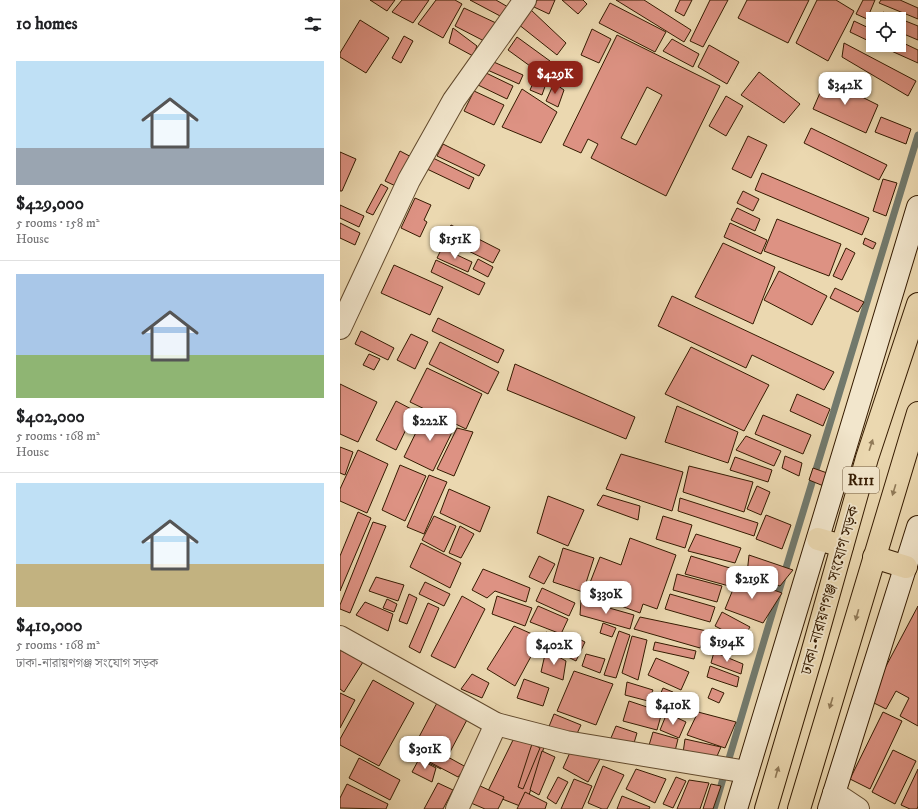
<!DOCTYPE html>
<meta charset="utf-8">
<style>
:root{--surface:#fff;--page:#f2f2f2;--text:#202124;--muted:#757577;--line:#e0e0e0;--accent:#8f2418}
body{margin:0;font-family:"IM FELL DW Pica","Noto Serif Bengali",serif;background:var(--page);color:var(--text);height:100vh;display:flex;flex-direction:column;font-size:15px;white-space:nowrap}
*{box-sizing:border-box;margin:0}
p{font-size:13px;color:var(--muted)}
.icon{flex:none;width:22px;height:22px;fill:none;stroke:currentColor;stroke-width:2;stroke-linecap:round;stroke-linejoin:round}
.map{position:relative;flex:1;overflow:hidden}
.side{display:flex;flex-direction:column;background:var(--surface);width:340px}
.side>*{flex:none}
.fabs{position:absolute;left:526px;top:12px;display:grid;gap:8px}
.fabs a{display:grid;place-items:center;width:40px;height:40px;border-radius:0px;background:var(--surface);box-shadow:0 2px 6px #0003;font-size:20px}
.price{position:absolute;translate:-50% -34px;padding:0 9px;border-radius:8px;background:#fff;color:#222;font-size:13px;line-height:26px;filter:drop-shadow(0 1px 2px #0008)}
.price::after{content:'';position:absolute;left:50%;top:24px;width:12px;height:9px;margin-left:-6px;background:inherit;clip-path:polygon(0 0,100% 0,50% 100%)}
.price.on{background:var(--accent);color:#fff}
ul{padding:0;list-style:none}
li{display:grid;align-content:center;gap:8px;height:212px;padding:0 16px}
li+li{border-top:1px solid var(--line)}
li span{display:grid;place-items:center;height:124px;border-radius:0px;color:#555}
li>.icon{margin-inline-start:auto}
span .icon{width:72px;height:72px;fill:#fffc;stroke-width:1}
li b{font-size:17px}
h2{display:flex;justify-content:space-between;align-items:center;height:48px;padding:0 16px;font-size:17px}
main{display:flex;flex:1;min-height:0}
.map>svg:first-child{display:block}
</style>
<main>
<section class="side">
<h2>10 homes<svg class="icon" aria-label="filters" viewBox="0 0 24 24"><path d="M4 7h16M4 17h16"/><circle cx="9" cy="7" r="2"/><circle cx="15" cy="17" r="2"/></svg></h2>
<ul>
<li><span style="background:linear-gradient(#bfe0f5 70%,#9aa5b1 0)"><svg class="icon" aria-label="home" viewBox="0 0 24 24"><path d="M3 11l9-7 9 7M6 9v11h12V9"/></svg></span><div><b>$429,000</b><p>5 rooms · 158 m²</p><p>House</p></div></li>
<li><span style="background:linear-gradient(#a9c7e8 65%,#8fb573 0)"><svg class="icon" aria-label="home" viewBox="0 0 24 24"><path d="M3 11l9-7 9 7M6 9v11h12V9"/></svg></span><div><b>$402,000</b><p>5 rooms · 168 m²</p><p>House</p></div></li>
<li><span style="background:linear-gradient(#bfe0f5 65%,#c2b280 0)"><svg class="icon" aria-label="home" viewBox="0 0 24 24"><path d="M3 11l9-7 9 7M6 9v11h12V9"/></svg></span><div><b>$410,000</b><p>5 rooms · 168 m²</p><p>ঢাকা-নারায়ণগঞ্জ সংযোগ সড়ক</p></div></li>
</ul>
</section>
<div class="map">
<svg width="578" height="809" viewBox="0 0 578 809">
<rect width="100%" height="100%" fill="#ebd8b0"/>
<filter id="stains"><feTurbulence type="fractalNoise" baseFrequency=".005" numOctaves="4"/><feColorMatrix values="0 0 0 0 .2 0 0 0 0 .09 0 0 0 0 .02 0 0 0 .5 -.17"/></filter>
<radialGradient id="worn" r=".72"><stop offset=".6" stop-color="#630" stop-opacity="0"/><stop offset="1" stop-color="#630" stop-opacity=".3"/></radialGradient>
<g fill="none" stroke-linecap="round" stroke-linejoin="round">
<polyline stroke="#72796c" stroke-width="7" points="374,809 435,604 578,135"/>
</g>
<g fill="#dd9283" stroke="#351b01" fill-rule="evenodd">
<polygon points="30,0 55,0 47,11"/>
<polygon points="62,0 89,0 73,23 52,12"/>
<polygon points="96,0 115,0 122,4 103,38 78,24"/>
<polygon points="130,0 156,0 168,7 162,17"/>
<polygon points="197,0 215,0 209,14 194,7"/>
<polygon points="222,0 243,0 247,4 238,14"/>
<polygon points="276,0 304,0 351,30 344,42"/>
<polygon points="340,0 352,0 344,16 335,11"/>
<polygon points="370,0 388,0 363,47 350,41"/>
<polygon points="407,0 469,0 448,43 398,18"/>
<polygon points="477,0 496,0 514,11 488,61 456,43"/>
<polygon points="523,0 535,0 527,19 516,14"/>
<polygon points="541,0 560,0 578,8 578,19 539,3"/>
<polygon points="270,3 326,32 315,52 259,23"/>
<polygon points="124,8 156,23 146,42 115,26"/>
<polygon points="191,10 226,43 217,55 178,24"/>
<polygon points="543,12 578,26 578,40 559,32 559,19 540,19"/>
<polygon points="20,20 49,38 26,73 0,57 0,53"/>
<polygon points="514,21 533,30 533,43 510,32"/>
<polygon points="113,28 137,46 133,56 109,43"/>
<polygon points="252,29 271,39 259,63 241,55"/>
<path d="M277,35L380,86L326,196L251,158L258,144L248,139L241,153L223,145ZM307,87L322,95L296,145L281,138Z"/>
<polygon points="64,36 73,41 61,63 52,58"/>
<polygon points="177,37 210,61 201,74 168,50"/>
<polygon points="332,39 359,54 353,67 323,51"/>
<polygon points="559,41 578,50 578,63 538,45 559,45"/>
<polygon points="504,43 576,81 568,96 502,57"/>
<polygon points="369,45 399,62 387,84 358,67"/>
<polygon points="147,59 183,75 179,84 143,68"/>
<polygon points="220,62 232,74 227,86 207,71"/>
<polygon points="144,72 173,86 167,99 138,85"/>
<polygon points="198,72 208,78 202,95 190,90"/>
<polygon points="419,72 460,104 444,123 401,95"/>
<polygon points="486,79 538,105 526,133 473,109"/>
<polygon points="214,83 224,90 218,107 206,101"/>
<polygon points="182,89 217,112 201,143 162,127"/>
<polygon points="134,91 164,105 154,125 124,111"/>
<polygon points="386,96 403,106 386,136 369,126"/>
<polygon points="541,117 571,129 566,144 535,132"/>
<polygon points="471,128 547,165 539,180 464,143"/>
<polygon points="408,136 427,145 411,178 392,169"/>
<polygon points="103,144 145,165 139,176 97,156"/>
<polygon points="60,151 77,160 62,189 45,181"/>
<polygon points="0,152 16,159 2,191 0,191"/>
<polygon points="93,158 134,178 129,189 87,169"/>
<polygon points="422,173 529,218 522,235 415,190"/>
<polygon points="543,179 557,183 546,216 533,211"/>
<polygon points="41,184 48,188 33,215 26,212"/>
<polygon points="403,191 419,199 413,211 397,203"/>
<polygon points="75,198 91,205 84,220 87,222 80,237 61,228"/>
<polygon points="0,205 24,216 19,227 0,218"/>
<polygon points="397,208 420,219 415,231 391,220"/>
<polygon points="437,219 501,244 489,276 424,251"/>
<polygon points="0,223 20,233 15,245 0,238"/>
<polygon points="390,223 427,240 421,254 384,237"/>
<polygon points="111,225 160,250 153,263 104,239"/>
<polygon points="525,238 536,243 533,249 523,244"/>
<polygon points="383,243 435,267 413,324 355,297"/>
<polygon points="102,248 132,262 128,272 97,258"/>
<polygon points="506,248 515,253 502,280 493,276"/>
<polygon points="138,259 153,267 148,277 133,269"/>
<polygon points="96,260 145,283 139,295 91,272"/>
<polygon points="54,265 103,287 90,315 41,293"/>
<polygon points="439,271 487,296 472,325 424,300"/>
<polygon points="495,288 524,302 518,312 490,298"/>
<polygon points="332,296 494,372 484,390 412,355 406,368 318,326"/>
<polygon points="98,318 164,350 158,363 92,331"/>
<polygon points="21,331 54,348 48,360 15,344"/>
<polygon points="71,334 88,342 75,369 57,360"/>
<polygon points="100,342 159,372 148,394 89,364"/>
<polygon points="351,347 429,385 404,431 325,394"/>
<polygon points="29,354 40,359 34,370 23,365"/>
<polygon points="175,364 295,417 286,439 167,390"/>
<polygon points="87,368 142,394 126,429 70,402"/>
<polygon points="0,384 37,402 18,442 0,434"/>
<polygon points="457,394 490,409 483,426 450,411"/>
<polygon points="56,401 75,411 56,450 36,440"/>
<polygon points="337,406 398,432 388,463 325,442"/>
<polygon points="86,412 115,426 93,471 64,457"/>
<polygon points="423,415 471,435 463,454 415,434"/>
<polygon points="117,428 133,432 114,476 97,469"/>
<polygon points="406,436 441,451 434,466 396,450"/>
<polygon points="0,447 13,452 5,475 0,473"/>
<polygon points="18,450 48,464 27,513 0,501 0,489"/>
<polygon points="281,454 343,472 332,511 266,489"/>
<polygon points="445,456 462,463 459,476 442,468"/>
<polygon points="395,457 432,470 428,482 390,470"/>
<polygon points="60,465 86,476 65,521 42,510"/>
<polygon points="349,466 413,482 404,512 343,492"/>
<polygon points="473,468 490,474 486,487 469,480"/>
<polygon points="89,475 107,482 84,534 67,527"/>
<polygon points="417,486 430,492 421,515 407,509"/>
<polygon points="109,489 150,507 140,532 100,513"/>
<polygon points="263,495 300,506 298,520 257,505"/>
<polygon points="208,496 244,510 228,546 197,533"/>
<polygon points="340,498 418,523 414,536 338,511"/>
<polygon points="18,512 31,518 0,591 0,556"/>
<polygon points="426,515 451,525 442,549 416,539"/>
<polygon points="94,516 116,526 104,552 82,540"/>
<polygon points="323,516 352,525 345,548 316,539"/>
<polygon points="33,522 46,526 10,613 0,609 0,605"/>
<polygon points="120,526 134,534 121,558 109,553"/>
<polygon points="356,534 401,548 395,563 348,551"/>
<polygon points="290,538 336,555 317,609 303,604 300,613 246,593 260,557 281,565"/>
<polygon points="81,543 121,563 110,588 70,567"/>
<polygon points="223,548 254,558 243,592 213,582"/>
<polygon points="409,555 453,570 440,586 407,574"/>
<polygon points="199,556 215,564 204,584 189,577"/>
<polygon points="351,556 393,569 389,586 345,574"/>
<polygon points="143,569 190,588 186,602 155,591 147,598 132,590"/>
<polygon points="337,574 382,586 377,602 333,590"/>
<polygon points="36,577 64,585 58,601 29,591"/>
<polygon points="398,577 442,593 423,623 385,609"/>
<polygon points="85,582 110,594 104,606 79,594"/>
<polygon points="202,588 235,603 229,616 196,601"/>
<polygon points="69,594 77,598 67,624 59,621"/>
<polygon points="330,594 375,607 370,622 325,609"/>
<polygon points="122,596 145,609 115,668 91,656"/>
<polygon points="157,596 192,608 185,626 152,614"/>
<polygon points="47,599 57,604 54,612 43,608"/>
<polygon points="241,600 294,615 290,629 240,615"/>
<polygon points="25,602 53,614 48,631 16,615"/>
<polygon points="88,603 99,608 80,653 69,647"/>
<polygon points="198,606 228,619 221,634 190,622"/>
<polygon points="578,606 578,726 560,716 569,698 556,691 546,709 528,700"/>
<polygon points="382,612 410,627 402,640 375,626"/>
<polygon points="300,617 367,631 360,648 294,629"/>
<polygon points="263,623 276,628 272,637 260,633"/>
<polygon points="174,626 201,638 175,686 147,669"/>
<polygon points="279,631 290,635 276,678 264,675"/>
<polygon points="206,632 231,643 226,654 201,643"/>
<polygon points="292,636 307,640 298,680 282,673"/>
<polygon points="237,638 245,642 236,661 228,657"/>
<polygon points="315,642 356,651 354,659 313,650"/>
<polygon points="0,650 23,662 4,692 0,689"/>
<polygon points="206,650 226,661 223,680 201,672"/>
<polygon points="374,652 403,664 401,674 371,663"/>
<polygon points="246,654 265,659 260,673 242,666"/>
<polygon points="316,658 349,672 341,690 308,675"/>
<polygon points="370,666 399,677 397,687 367,677"/>
<polygon points="234,671 273,684 256,725 217,711"/>
<polygon points="132,674 149,683 142,698 121,689"/>
<polygon points="184,679 209,688 203,706 177,698"/>
<polygon points="33,680 74,703 39,766 0,745 0,739"/>
<polygon points="287,682 313,690 308,701 285,695"/>
<polygon points="323,688 333,692 326,708 316,704"/>
<polygon points="372,688 384,693 379,703 368,698"/>
<polygon points="0,693 15,700 0,728"/>
<polygon points="98,701 129,716 101,769 70,754"/>
<polygon points="289,701 322,712 317,730 283,721"/>
<polygon points="358,712 396,722 385,748 347,735"/>
<polygon points="543,712 562,721 530,789 510,779"/>
<polygon points="327,713 346,722 339,738 320,730"/>
<polygon points="214,714 241,725 234,740 208,729"/>
<polygon points="276,726 297,733 291,753 268,745"/>
<polygon points="313,732 338,739 333,759 307,752"/>
<polygon points="174,738 204,747 185,808 147,793"/>
<polygon points="345,739 381,747 374,763 343,753"/>
<polygon points="192,744 200,748 183,789 178,787"/>
<polygon points="86,745 126,767 118,777 80,757"/>
<polygon points="232,748 260,759 248,782 223,768"/>
<polygon points="553,750 576,761 555,804 532,792"/>
<polygon points="202,751 215,757 199,795 190,790"/>
<polygon points="19,758 60,780 50,800 9,778"/>
<polygon points="79,759 96,768 92,782 72,772"/>
<polygon points="263,766 284,775 267,809 262,809 248,803"/>
<polygon points="296,769 326,779 315,803 286,789"/>
<polygon points="578,769 578,806 577,809 570,809 561,805"/>
<polygon points="218,777 228,782 216,804 207,798"/>
<polygon points="336,777 346,781 333,808 323,804"/>
<polygon points="234,779 252,786 242,809 221,809"/>
<polygon points="349,780 369,783 360,809 337,809"/>
<polygon points="98,783 113,790 103,809 84,809"/>
<polygon points="7,784 48,804 46,809 0,808 0,798"/>
<polygon points="371,784 381,786 373,809 363,809"/>
<polygon points="138,785 164,797 158,809 145,809 131,803"/>
<polygon points="185,792 207,803 205,809 177,809"/>
<polygon points="282,796 310,807 309,809 277,809"/>
</g>
<g fill="none" stroke-linecap="round" stroke-linejoin="round">
<g stroke="#624a2d" stroke-width="24">
<g id="street">
<polyline points="0,328 69,180 114,100 185,0"/>
<polyline points="0,637 156,724 226,742 407,772"/>
<polyline points="494,793 518,809"/>
<polyline points="117,809 156,724"/>
</g>
</g>
<g stroke="#351b01" stroke-width="24">
<g id="secondary">
<polyline points="396,809 578,207"/>
<polyline points="489,809 578,527"/>
</g>
</g>
<g stroke="#351b01" stroke-width="24">
<g id="primary">
<polyline points="478,539 502,546"/>
<polyline points="534,557 566,567"/>
<polyline points="426,809 471,657 527,458 578,304"/>
<polyline points="459,809 578,413"/>
</g>
</g>
<use href="#street" stroke="#f2e6cc" stroke-width="22"/>
<use href="#secondary" stroke="#f2e6cc" stroke-width="22"/>
<use href="#primary" stroke="#ebd8b0" stroke-width="22"/>
</g>
<defs><path id="oneway-solid" d="M-6-.8H1V-3.2L6.5 0L1 3.2V.8H-6Z"/></defs>
<g fill="#907a58">
<use href="#oneway-solid" transform="translate(531 445) rotate(-72)"/>
<use href="#oneway-solid" transform="translate(554 490) rotate(107)"/>
<use href="#oneway-solid" transform="translate(517 615) rotate(106)"/>
<use href="#oneway-solid" transform="translate(491 703) rotate(107)"/>
<use href="#oneway-solid" transform="translate(437 772) rotate(-74)"/>
</g>
<g text-anchor="middle" dominant-baseline="central" stroke-width="3.5" stroke-linejoin="round" paint-order="stroke">
<rect fill="#f2e6cc" stroke="#6e583e" stroke-width="1" x="503" y="467" width="36" height="26" rx="3"/>
<g font-size="15" font-weight="bold" fill="#351b01">
<text x="521" y="480">R111</text>
</g>
<g font-size="16" fill="#351b01" stroke="#f2e6cc">
<text transform="translate(490 590) rotate(-74)">ঢাকা-নারায়ণগঞ্জ সংযোগ সড়ক</text>
</g>
</g>
<rect width="100%" height="100%" filter="url(#stains)"/>
<rect width="100%" height="100%" fill="url(#worn)"/>
</svg>
<div class="fabs">
<a><svg class="icon" aria-label="locate" viewBox="0 0 24 24"><circle cx="12" cy="12" r="6"/><path d="M12 2v4M12 18v4M2 12h4M18 12h4"/></svg></a>
</div>
<b class="price on" style="left:215px;top:95px">$429K</b>
<b class="price" style="left:505px;top:106px">$342K</b>
<b class="price" style="left:115px;top:260px">$151K</b>
<b class="price" style="left:90px;top:442px">$222K</b>
<b class="price" style="left:412px;top:600px">$219K</b>
<b class="price" style="left:266px;top:615px">$330K</b>
<b class="price" style="left:387px;top:663px">$194K</b>
<b class="price" style="left:214px;top:666px">$402K</b>
<b class="price" style="left:333px;top:726px">$410K</b>
<b class="price" style="left:85px;top:770px">$301K</b>
</div>
</main>
